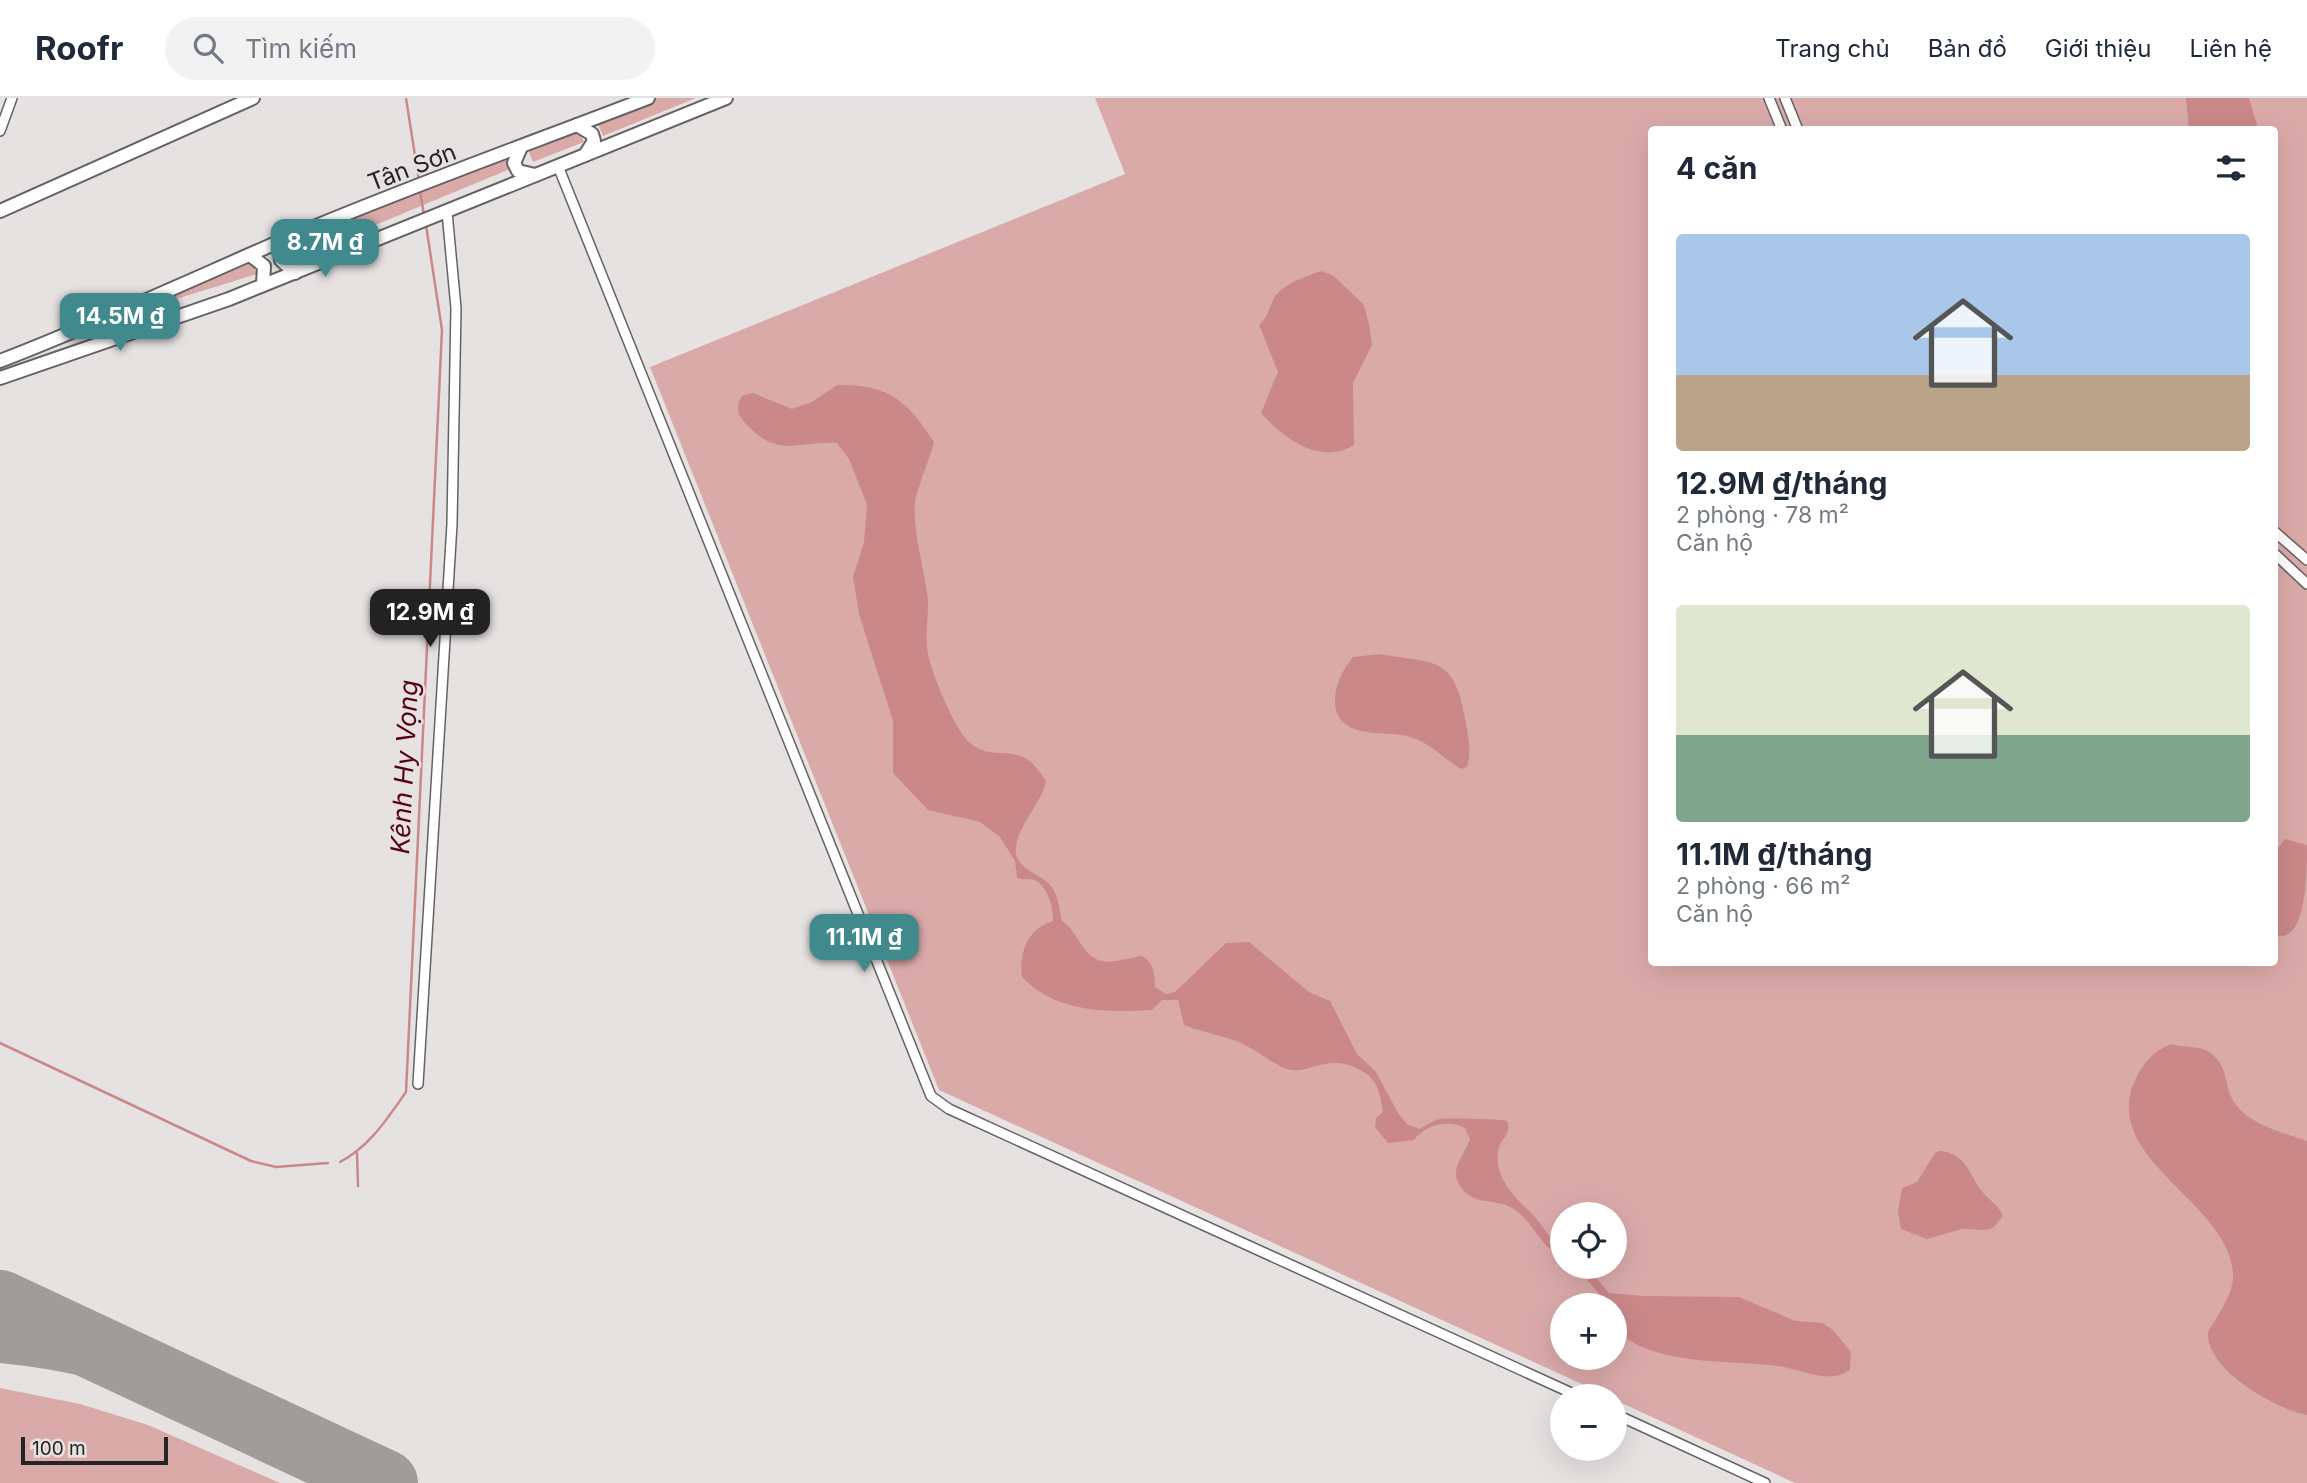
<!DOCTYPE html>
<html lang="vi">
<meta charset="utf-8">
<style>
:root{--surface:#fff;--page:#f2f2f3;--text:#1f2937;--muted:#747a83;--line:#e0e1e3;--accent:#40898c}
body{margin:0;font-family:Inter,sans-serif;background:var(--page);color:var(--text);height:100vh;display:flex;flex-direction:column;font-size:26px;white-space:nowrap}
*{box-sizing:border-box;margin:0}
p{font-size:23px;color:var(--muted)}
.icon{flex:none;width:38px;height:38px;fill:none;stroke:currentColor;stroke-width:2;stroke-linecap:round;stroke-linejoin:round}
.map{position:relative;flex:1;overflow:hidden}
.drawer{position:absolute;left:1648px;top:28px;width:630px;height:840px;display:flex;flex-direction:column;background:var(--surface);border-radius:7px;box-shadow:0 7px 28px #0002}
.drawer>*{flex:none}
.fabs{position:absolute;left:1550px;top:1104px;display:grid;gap:14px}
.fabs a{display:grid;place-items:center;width:77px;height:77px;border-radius:50%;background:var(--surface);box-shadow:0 7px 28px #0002;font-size:35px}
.scale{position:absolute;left:21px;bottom:18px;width:147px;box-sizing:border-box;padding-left:7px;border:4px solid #262424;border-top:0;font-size:19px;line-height:24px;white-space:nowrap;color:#262424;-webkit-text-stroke:5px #e7e2e2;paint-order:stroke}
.price{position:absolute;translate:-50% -60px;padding:0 16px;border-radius:14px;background:var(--accent);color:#fff;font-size:23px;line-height:46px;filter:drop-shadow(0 2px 4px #0008)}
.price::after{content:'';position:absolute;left:50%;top:42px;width:21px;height:16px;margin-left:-10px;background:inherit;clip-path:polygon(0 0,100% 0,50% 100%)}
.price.on{background:#222;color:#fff}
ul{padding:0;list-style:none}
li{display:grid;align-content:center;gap:14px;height:371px;padding:0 28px}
li span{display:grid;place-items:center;height:217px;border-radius:7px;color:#555}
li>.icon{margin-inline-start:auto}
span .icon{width:126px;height:126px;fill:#fffc;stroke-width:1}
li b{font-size:30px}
h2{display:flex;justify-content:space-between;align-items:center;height:84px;padding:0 28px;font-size:30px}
header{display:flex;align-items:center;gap:42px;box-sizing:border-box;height:98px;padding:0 35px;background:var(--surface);border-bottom:2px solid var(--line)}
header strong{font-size:33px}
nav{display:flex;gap:38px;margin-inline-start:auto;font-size:24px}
.search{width:490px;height:63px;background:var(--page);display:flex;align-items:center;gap:18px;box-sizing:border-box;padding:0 24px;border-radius:38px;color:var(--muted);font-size:26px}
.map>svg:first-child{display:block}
</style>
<header>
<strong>Roofr</strong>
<div class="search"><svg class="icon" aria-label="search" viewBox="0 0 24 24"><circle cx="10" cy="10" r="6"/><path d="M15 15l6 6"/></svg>Tìm kiếm</div>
<nav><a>Trang chủ</a><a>Bản đồ</a><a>Giới thiệu</a><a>Liên hệ</a></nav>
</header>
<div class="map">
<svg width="2307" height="1385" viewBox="0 0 2307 1385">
<rect width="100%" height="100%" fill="#e7e2e2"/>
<g fill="#daaaa9" fill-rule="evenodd">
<polygon points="649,0 696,0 603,38 596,21"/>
<path d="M1095,0H2307V1385H1795L1615,1302V1298H1608L939,992L650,269L1125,76ZM1652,32H2275V864H1652ZM1563,1116H1615V1169H1563ZM1563,1208H1615V1260H1563Z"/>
<polygon points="578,29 584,44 533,64 527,49"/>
<polygon points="504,56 510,71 296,160 288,144"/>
<polygon points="249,159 257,176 102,224"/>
<polygon points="0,1290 80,1306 148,1327 280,1385 0,1385"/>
</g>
<g fill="#cb8889">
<polygon points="2186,0 2249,0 2258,31 2189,31"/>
<path d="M1321,173L1334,178L1364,207L1370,231L1372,247L1353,285L1354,347C1320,368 1283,340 1261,315L1278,274L1259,227C1268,219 1268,212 1273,202C1280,187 1306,178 1321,173Z"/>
<path d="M837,287C888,286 907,302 934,344C930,361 916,392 915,405C913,437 924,469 928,501C929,516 925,533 927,549C928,568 955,633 970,645C998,668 1020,637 1046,684C1040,707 1020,725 1016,748C1013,772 1040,774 1050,787C1059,797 1059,811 1062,823C1078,833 1082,859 1102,863C1113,866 1130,859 1142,858C1154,865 1155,876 1155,889L1166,896L1175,894L1226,845L1249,844L1309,894L1330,903L1357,956L1376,974L1398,1015L1407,1026L1419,1031C1426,1028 1433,1022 1440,1021C1447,1020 1504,1021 1507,1023C1512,1037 1500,1041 1498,1053C1495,1083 1516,1099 1534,1118C1545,1130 1549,1142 1563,1151V1159C1540,1150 1534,1123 1512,1110C1495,1099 1468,1110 1457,1082C1452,1069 1466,1053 1470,1041L1465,1030C1448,1021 1425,1027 1414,1042L1388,1045L1375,1029L1376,1020L1383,1014C1380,996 1378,982 1362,973C1326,952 1309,980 1284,970C1269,963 1256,952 1241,945C1222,937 1203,935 1184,927L1178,902H1162L1152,912C1106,915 1055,914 1022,879C1019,855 1027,831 1053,823C1054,812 1047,786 1034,782C1029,780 1023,782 1017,780L1015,763L1000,739L980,724L928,712L893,675V623L859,516L853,479L864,444L867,407L849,361L837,345C796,343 779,361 746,326C737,316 735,310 742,298L753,295L792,311L812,304Z"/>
<path d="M1380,556C1433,566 1454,556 1465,620C1468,636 1472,653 1467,669L1461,671C1444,661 1429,644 1410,639C1395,634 1377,637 1362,633C1321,625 1334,581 1353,559Z"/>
<path d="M2285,741L2307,747C2307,773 2307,847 2275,837V754Z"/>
<path d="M2172,946C2183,950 2199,947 2209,954C2223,963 2225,976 2228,991C2238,1025 2279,1033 2307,1043V1317C2275,1311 2205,1271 2208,1234C2217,1218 2234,1196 2233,1176C2230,1104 2099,1061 2135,982C2143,965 2154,952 2172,946Z"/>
<path d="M1940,1053C1948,1053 1955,1057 1961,1062C1970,1070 1975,1086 1984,1096C1991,1103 1999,1108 2003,1118L1994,1129L1987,1132L1962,1131L1927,1141L1901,1131L1898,1113L1902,1090L1917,1084L1935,1055Z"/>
<path d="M1576,1169H1587L1609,1195L1643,1198L1739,1199L1796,1223L1822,1225L1833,1232L1851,1254L1850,1272C1827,1287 1802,1271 1778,1268C1733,1262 1660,1268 1622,1237C1613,1229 1615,1219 1615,1208L1604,1207L1599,1196Z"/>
</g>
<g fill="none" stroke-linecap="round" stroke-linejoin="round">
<g stroke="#cb8889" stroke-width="2.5">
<polyline points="406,0 419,83"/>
<polyline points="420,93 424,117"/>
<polyline points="0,945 251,1063 276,1069 328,1065"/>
<polyline points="357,1055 358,1088"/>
<path d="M340,1064C370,1048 387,1021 406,994L442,232L426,127"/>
</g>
<path stroke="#a09c9c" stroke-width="26" d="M0,1252C74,1259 142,1277 211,1304"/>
<polyline stroke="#a09c9c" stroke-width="66" points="0,1205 385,1385"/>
<g stroke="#666262" stroke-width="12">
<g id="street">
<polyline points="1769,0 1782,32"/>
<polyline points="1785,0 1798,32"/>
<polyline points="0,33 12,0"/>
<polyline points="558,68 931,998 949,1011 1578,1298"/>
<polyline points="2275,434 2307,462"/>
<polyline points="2275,456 2307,486"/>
<polyline points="418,986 452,426 456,210 447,114"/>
<polyline points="1615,1316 1765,1385"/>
</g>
</g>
<g stroke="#666262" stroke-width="16">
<g id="secondary">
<polyline points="577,27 592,36 594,43 585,57"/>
<polyline points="521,49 514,65 518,73 535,77"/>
<polyline points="0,113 253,0"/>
<polyline points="284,142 280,154 281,162 295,175"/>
<polyline points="250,157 264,168 263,187"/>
<path d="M0,263C96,226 189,183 283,142C402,91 526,47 648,0"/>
<polyline points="0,280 229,201 726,0"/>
</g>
</g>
<use href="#street" stroke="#fff" stroke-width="9"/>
<use href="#secondary" stroke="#fff" stroke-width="12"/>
</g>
<g text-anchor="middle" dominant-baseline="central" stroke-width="5" stroke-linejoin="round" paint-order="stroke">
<g font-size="24" fill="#262424" stroke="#e7e2e2">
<text transform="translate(412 69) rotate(-21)">Tân Sơn</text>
</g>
<g font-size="26" font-style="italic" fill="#550212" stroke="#e7e2e2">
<text transform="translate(404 669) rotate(-87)">Kênh Hy Vọng</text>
</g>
</g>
</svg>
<div class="fabs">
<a><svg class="icon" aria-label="locate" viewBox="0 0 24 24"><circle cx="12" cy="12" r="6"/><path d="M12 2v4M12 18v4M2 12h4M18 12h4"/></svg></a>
<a>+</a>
<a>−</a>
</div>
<div class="scale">100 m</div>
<b class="price" style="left:325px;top:181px">8.7M ₫</b>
<b class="price" style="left:120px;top:255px">14.5M ₫</b>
<b class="price on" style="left:430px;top:551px">12.9M ₫</b>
<b class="price" style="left:864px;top:876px">11.1M ₫</b>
<section class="drawer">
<h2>4 căn<svg class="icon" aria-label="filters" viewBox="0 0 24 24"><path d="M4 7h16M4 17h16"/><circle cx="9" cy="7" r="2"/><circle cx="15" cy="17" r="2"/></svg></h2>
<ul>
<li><span style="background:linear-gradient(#a9c7e8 65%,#b9a48a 0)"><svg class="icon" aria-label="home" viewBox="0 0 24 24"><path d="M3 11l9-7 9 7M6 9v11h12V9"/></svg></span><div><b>12.9M ₫/tháng</b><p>2 phòng · 78 m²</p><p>Căn hộ</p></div></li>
<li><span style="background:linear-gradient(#dfe7d0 60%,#7fa58c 0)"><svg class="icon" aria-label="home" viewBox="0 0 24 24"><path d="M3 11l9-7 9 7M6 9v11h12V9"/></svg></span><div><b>11.1M ₫/tháng</b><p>2 phòng · 66 m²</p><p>Căn hộ</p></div></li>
</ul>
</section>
</div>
